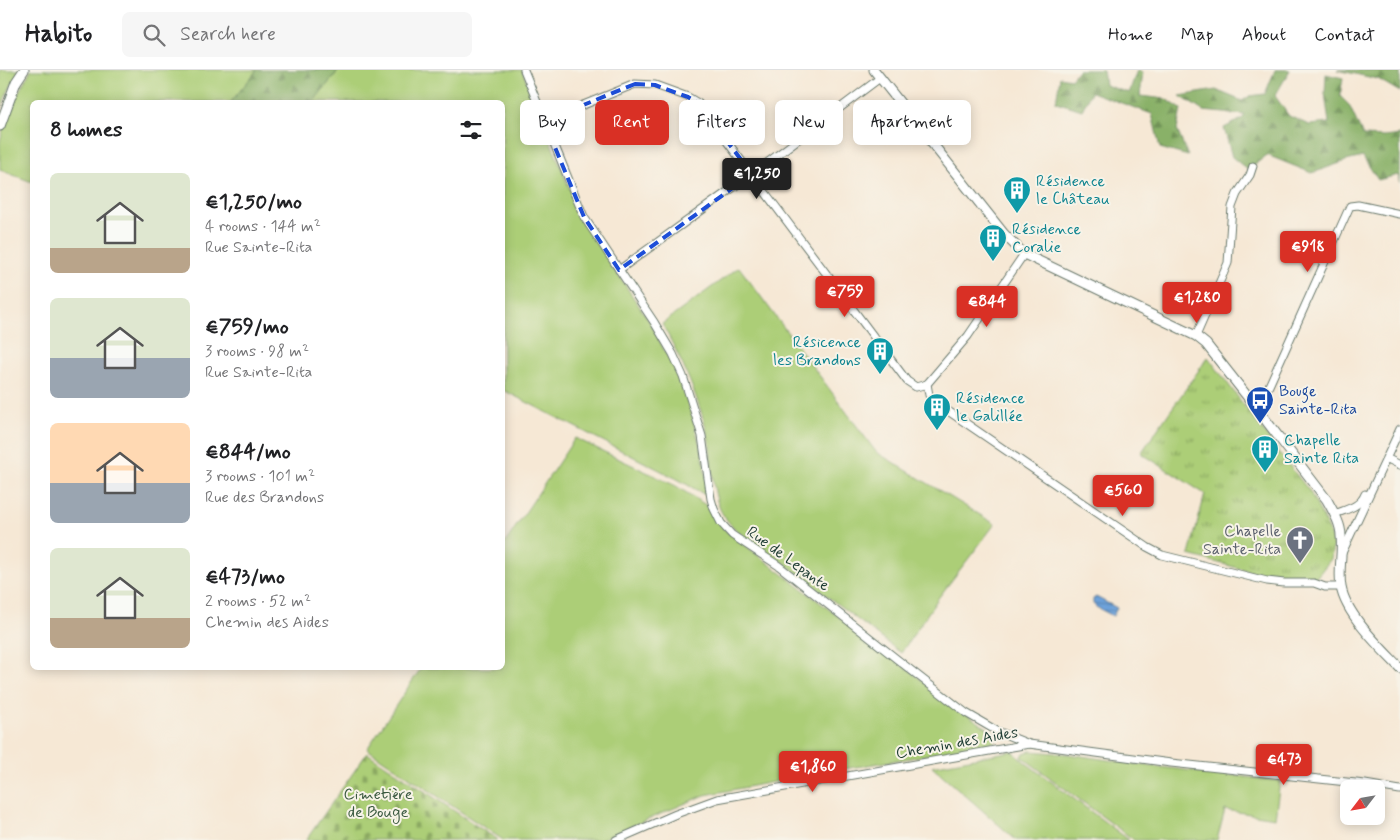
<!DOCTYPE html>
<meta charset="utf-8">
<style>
:root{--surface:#fff;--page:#f6f6f6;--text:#202124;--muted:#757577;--line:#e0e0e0;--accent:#d93025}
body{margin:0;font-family:Mynerve,sans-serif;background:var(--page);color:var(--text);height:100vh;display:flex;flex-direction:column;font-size:19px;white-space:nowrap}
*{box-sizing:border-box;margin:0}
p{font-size:16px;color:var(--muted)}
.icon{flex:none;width:28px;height:28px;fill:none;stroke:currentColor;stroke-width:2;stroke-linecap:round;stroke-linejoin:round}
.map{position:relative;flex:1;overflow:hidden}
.sheet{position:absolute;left:30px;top:30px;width:475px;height:570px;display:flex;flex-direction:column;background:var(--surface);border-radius:8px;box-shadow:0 2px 12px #0003}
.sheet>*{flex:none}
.hud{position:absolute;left:520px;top:30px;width:475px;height:45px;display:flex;gap:10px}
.needle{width:32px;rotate:239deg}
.tools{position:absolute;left:1340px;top:710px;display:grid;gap:10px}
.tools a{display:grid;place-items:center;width:45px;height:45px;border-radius:8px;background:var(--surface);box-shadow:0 2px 12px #0003;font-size:25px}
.price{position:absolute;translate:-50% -42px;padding:0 11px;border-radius:5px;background:var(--accent);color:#fff;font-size:16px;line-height:32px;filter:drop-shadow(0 1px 2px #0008)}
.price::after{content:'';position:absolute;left:50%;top:30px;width:15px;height:11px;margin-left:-8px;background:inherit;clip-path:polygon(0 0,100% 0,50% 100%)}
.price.current{background:#222;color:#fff}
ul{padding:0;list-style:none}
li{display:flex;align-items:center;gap:15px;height:125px;padding:0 20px}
li span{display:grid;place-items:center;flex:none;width:140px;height:100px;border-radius:8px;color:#555}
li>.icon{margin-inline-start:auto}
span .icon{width:60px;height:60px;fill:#fffc;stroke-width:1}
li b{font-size:21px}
h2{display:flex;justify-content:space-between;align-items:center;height:60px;padding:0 20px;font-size:21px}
.pill{padding:0 18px;border-radius:8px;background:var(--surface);box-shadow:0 2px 12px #0003;font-size:18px;line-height:45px}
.pill.current{background:var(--accent);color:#fff}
header{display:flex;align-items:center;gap:30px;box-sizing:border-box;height:70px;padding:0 25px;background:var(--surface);border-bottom:1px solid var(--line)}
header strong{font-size:24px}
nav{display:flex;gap:28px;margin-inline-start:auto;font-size:18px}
.search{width:350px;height:45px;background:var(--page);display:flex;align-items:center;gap:12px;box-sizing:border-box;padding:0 18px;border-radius:8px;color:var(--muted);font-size:19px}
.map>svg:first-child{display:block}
</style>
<header>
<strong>Habito</strong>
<div class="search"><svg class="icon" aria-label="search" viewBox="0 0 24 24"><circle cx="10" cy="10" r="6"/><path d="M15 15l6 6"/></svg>Search here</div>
<nav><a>Home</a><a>Map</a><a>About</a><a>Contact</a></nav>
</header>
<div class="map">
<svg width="1400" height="770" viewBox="0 0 1400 770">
<defs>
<pattern id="forest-firs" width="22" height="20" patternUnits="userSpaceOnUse" patternTransform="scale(1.25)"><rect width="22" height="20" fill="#89b168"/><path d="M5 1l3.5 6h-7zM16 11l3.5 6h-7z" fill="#6f9156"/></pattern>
<pattern id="cemetery-stones" width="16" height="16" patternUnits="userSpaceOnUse" patternTransform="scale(1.25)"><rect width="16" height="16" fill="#acce77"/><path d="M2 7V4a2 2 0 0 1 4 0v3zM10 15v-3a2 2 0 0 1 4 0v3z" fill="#8ba862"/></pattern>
<pattern id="park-tufts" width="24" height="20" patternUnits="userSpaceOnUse" patternTransform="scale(1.25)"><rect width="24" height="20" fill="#acce77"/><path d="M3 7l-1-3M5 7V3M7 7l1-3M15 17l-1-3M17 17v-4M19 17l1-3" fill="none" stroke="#8ba862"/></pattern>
<pattern id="water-rules" width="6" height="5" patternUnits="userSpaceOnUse" patternTransform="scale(1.25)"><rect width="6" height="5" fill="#6ea2da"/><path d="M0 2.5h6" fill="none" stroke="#5a85b2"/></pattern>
</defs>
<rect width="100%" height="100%" fill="#f7f3e8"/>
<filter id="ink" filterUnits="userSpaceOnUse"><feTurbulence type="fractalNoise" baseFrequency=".02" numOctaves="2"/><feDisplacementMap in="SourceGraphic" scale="10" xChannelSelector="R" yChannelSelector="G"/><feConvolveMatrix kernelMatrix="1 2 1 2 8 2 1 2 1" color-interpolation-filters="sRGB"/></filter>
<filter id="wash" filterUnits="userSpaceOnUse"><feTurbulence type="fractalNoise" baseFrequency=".0096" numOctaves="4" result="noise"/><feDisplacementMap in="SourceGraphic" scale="20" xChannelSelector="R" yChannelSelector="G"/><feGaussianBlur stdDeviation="1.12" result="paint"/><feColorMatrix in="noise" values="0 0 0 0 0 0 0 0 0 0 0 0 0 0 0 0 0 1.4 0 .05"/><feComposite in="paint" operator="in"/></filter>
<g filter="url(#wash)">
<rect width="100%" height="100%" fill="#f6e8d5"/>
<g fill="#acce77" stroke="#668656">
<polygon points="0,0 19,0 5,28 0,42"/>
<path d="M31,0H257L231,32H32V112L0,100C0,91 0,81 0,72C5,47 18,22 31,0Z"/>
<polygon points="339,0 522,0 582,150 649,251 674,299 690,339 702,382 709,427 679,410 503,320 502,32 313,32"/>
<path d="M739,197L876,382L995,454L939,527L901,583C863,554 825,524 786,495C765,480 731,463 720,439C712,421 712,390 709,371C701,332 681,288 662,254Z"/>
<polygon points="575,368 676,416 712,439 725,460 966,644 999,666 990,675 837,700 705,725 599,770 503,770 367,679 421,598 502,598 503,476"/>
<polygon points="1012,681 1026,693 1129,770 1016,770 932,696"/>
<polygon points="1030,681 1068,684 1142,695 1280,711 1275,748 1225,740 1217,770 1134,770 1022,687 1024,683"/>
</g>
<g fill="url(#forest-firs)" stroke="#54774e">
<polygon points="257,0 339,0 313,32 231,32"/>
<polygon points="1078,0 1103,0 1105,15 1129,23 1137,0 1143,2 1140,26 1166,29 1181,39 1177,60 1188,86 1160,78 1152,44 1091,22 1082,40 1056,32 1060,7 1071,9"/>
<polygon points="1275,0 1290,0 1275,26 1289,46 1309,55 1329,53 1325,23 1326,4 1343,8 1340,26 1349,35 1363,66 1384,67 1400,65 1400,112 1398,105 1378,110 1363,87 1346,91 1312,103 1267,85 1248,100 1232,87 1224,58 1242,49 1245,45 1203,41 1180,26 1216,20 1242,31 1250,26 1265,24"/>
<polygon points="1337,0 1400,0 1400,22 1378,9"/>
</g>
<polygon fill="url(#cemetery-stones)" stroke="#668656" points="367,683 498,770 306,770"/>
<polygon fill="url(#park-tufts)" stroke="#668656" points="1208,287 1281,385 1310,422 1329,460 1333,476 1331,489 1315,509 1268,506 1189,485 1205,424 1141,383"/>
<polygon fill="url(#water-rules)" stroke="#467087" points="1096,527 1117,538 1113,546 1096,537 1093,534 1093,529"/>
</g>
<g filter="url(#ink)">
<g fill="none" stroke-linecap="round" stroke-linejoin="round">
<g stroke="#6a796c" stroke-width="9">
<g id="minor">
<polyline points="524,0 584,147 654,252 673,284 683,306 702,366 711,429 714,439 721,453 732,465 779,496 898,590 966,643 997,661 1029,674"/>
<polyline points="544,51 635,14 655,15 688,27 698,33 907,311 916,317 927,314"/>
<polyline points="619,200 752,104 880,8"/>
<polyline points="1196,266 1228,193 1232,137 1237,124 1250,105 1253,96"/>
<polyline points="927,314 929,325 935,332 1147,477 1162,485 1267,511 1284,513 1314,513 1325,517 1341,517"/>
<polyline points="927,314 968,266 1024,184"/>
<polyline points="1258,340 1350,136 1358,135 1400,144"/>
<polyline points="1386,388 1400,395"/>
<path d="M1335,444C1347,439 1360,437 1365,424"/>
<polyline points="1342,483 1400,359"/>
<polyline points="616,770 676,744 717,729 1029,674 1171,693 1365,714 1400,720"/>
</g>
</g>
<g stroke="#6a796c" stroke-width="11">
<g id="tertiary">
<path d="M874,0L1004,164L1024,184L1196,266L1206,274L1258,340L1327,430C1333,441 1341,454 1341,466C1343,483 1338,500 1341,517C1346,545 1380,577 1400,598"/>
<polyline points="0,56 16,12 24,0"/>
</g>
</g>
<use href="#minor" stroke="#fff" stroke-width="7"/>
<use href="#tertiary" stroke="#fff" stroke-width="9"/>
</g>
</g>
<path fill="none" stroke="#1d4ed8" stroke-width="4" stroke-dasharray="10 6" stroke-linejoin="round" d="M635,14L655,15L688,27L698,33L752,104L619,200L584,147L544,51Z"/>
<defs>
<g id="building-pin" transform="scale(1.4375)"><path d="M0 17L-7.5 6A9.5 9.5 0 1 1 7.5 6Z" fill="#0f9aa8" stroke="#f7f3e8"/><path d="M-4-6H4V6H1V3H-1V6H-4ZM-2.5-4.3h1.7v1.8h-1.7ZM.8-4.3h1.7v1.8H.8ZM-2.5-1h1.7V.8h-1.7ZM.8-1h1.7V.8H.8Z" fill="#fff"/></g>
<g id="bus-pin" transform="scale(1.4375)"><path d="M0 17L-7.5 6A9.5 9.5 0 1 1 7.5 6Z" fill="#1a4fb4" stroke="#f7f3e8"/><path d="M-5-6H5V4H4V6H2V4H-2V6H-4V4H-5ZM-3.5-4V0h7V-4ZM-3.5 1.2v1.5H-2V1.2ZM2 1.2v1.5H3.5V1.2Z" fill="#fff"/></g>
<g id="church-pin" transform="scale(1.4375)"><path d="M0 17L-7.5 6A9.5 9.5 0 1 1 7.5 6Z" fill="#6b7280" stroke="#f7f3e8"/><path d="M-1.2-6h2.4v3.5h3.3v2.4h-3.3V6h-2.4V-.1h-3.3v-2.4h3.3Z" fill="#fff"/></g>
</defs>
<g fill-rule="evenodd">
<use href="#building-pin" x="1017" y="120"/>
<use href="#building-pin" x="993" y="168"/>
<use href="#building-pin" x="880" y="281"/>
<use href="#bus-pin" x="1260" y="330"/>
<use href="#building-pin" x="937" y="337"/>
<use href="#building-pin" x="1265" y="379"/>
<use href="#church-pin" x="1300" y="470"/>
</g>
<g text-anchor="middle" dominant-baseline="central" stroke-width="4" stroke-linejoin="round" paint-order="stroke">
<g font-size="16" fill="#0d838f" stroke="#f7f3e8" text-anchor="start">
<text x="1036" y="111">Résidence<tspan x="1036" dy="18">le Château</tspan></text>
<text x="1012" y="159">Résidence<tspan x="1012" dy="18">Coralie</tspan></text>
<text x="861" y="272" text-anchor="end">Résicence<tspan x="861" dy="18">les Brandons</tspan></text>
<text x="956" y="328">Résidence<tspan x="956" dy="18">le Galillée</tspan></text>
<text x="1284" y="370">Chapelle<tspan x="1284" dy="18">Sainte Rita</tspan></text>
</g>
<g font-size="16" fill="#164399" stroke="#f7f3e8" text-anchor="start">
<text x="1279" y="321">Bouge<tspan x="1279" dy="18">Sainte-Rita</tspan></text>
</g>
<g font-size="16" fill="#5b616d" stroke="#f7f3e8" text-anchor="end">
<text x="1281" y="461">Chapelle<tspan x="1281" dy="18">Sainte-Rita</tspan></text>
</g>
<g font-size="16" fill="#1f3d34" stroke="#f7f3e8">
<text transform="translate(788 489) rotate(36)">Rue de Lepante</text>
<text transform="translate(957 673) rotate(-10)">Chemin des Aides</text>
</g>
<g font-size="16" fill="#3b5a41" stroke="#f7f3e8">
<text x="378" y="724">Cimetière<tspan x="378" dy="18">de Bouge</tspan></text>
</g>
</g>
</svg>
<div class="tools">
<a><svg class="needle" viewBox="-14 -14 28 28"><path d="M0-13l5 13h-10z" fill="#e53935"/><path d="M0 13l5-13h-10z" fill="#757577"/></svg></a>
</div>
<b class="price current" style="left:757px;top:130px">€1,250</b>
<b class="price" style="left:1308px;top:203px">€918</b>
<b class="price" style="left:845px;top:248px">€759</b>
<b class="price" style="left:1197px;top:254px">€1,280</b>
<b class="price" style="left:987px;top:258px">€844</b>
<b class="price" style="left:1123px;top:447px">€560</b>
<b class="price" style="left:1284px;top:716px">€473</b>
<b class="price" style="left:813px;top:723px">€1,860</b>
<div class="hud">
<a class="pill">Buy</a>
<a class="pill current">Rent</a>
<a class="pill">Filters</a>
<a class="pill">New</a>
<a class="pill">Apartment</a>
</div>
<section class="sheet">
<h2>8 homes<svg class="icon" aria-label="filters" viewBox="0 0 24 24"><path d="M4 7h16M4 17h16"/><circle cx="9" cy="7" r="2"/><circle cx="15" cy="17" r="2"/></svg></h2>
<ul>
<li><span style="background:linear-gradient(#dfe7d0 75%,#b9a48a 0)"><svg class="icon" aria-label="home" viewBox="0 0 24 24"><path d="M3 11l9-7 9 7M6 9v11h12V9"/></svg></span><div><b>€1,250/mo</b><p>4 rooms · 144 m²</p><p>Rue Sainte-Rita</p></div></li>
<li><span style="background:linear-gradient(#dfe7d0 60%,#9aa5b1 0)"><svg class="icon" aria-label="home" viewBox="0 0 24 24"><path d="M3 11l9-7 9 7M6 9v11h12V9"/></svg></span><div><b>€759/mo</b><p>3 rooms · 98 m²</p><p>Rue Sainte-Rita</p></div></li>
<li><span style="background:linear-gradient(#ffd9b3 60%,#9aa5b1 0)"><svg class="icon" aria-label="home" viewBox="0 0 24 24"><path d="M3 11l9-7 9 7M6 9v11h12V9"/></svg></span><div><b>€844/mo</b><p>3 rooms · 101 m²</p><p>Rue des Brandons</p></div></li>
<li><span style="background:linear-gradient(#dfe7d0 70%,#b9a48a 0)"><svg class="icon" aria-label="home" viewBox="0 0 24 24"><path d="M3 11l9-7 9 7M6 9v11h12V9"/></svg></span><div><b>€473/mo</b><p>2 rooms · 52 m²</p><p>Chemin des Aides</p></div></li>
</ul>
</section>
</div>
